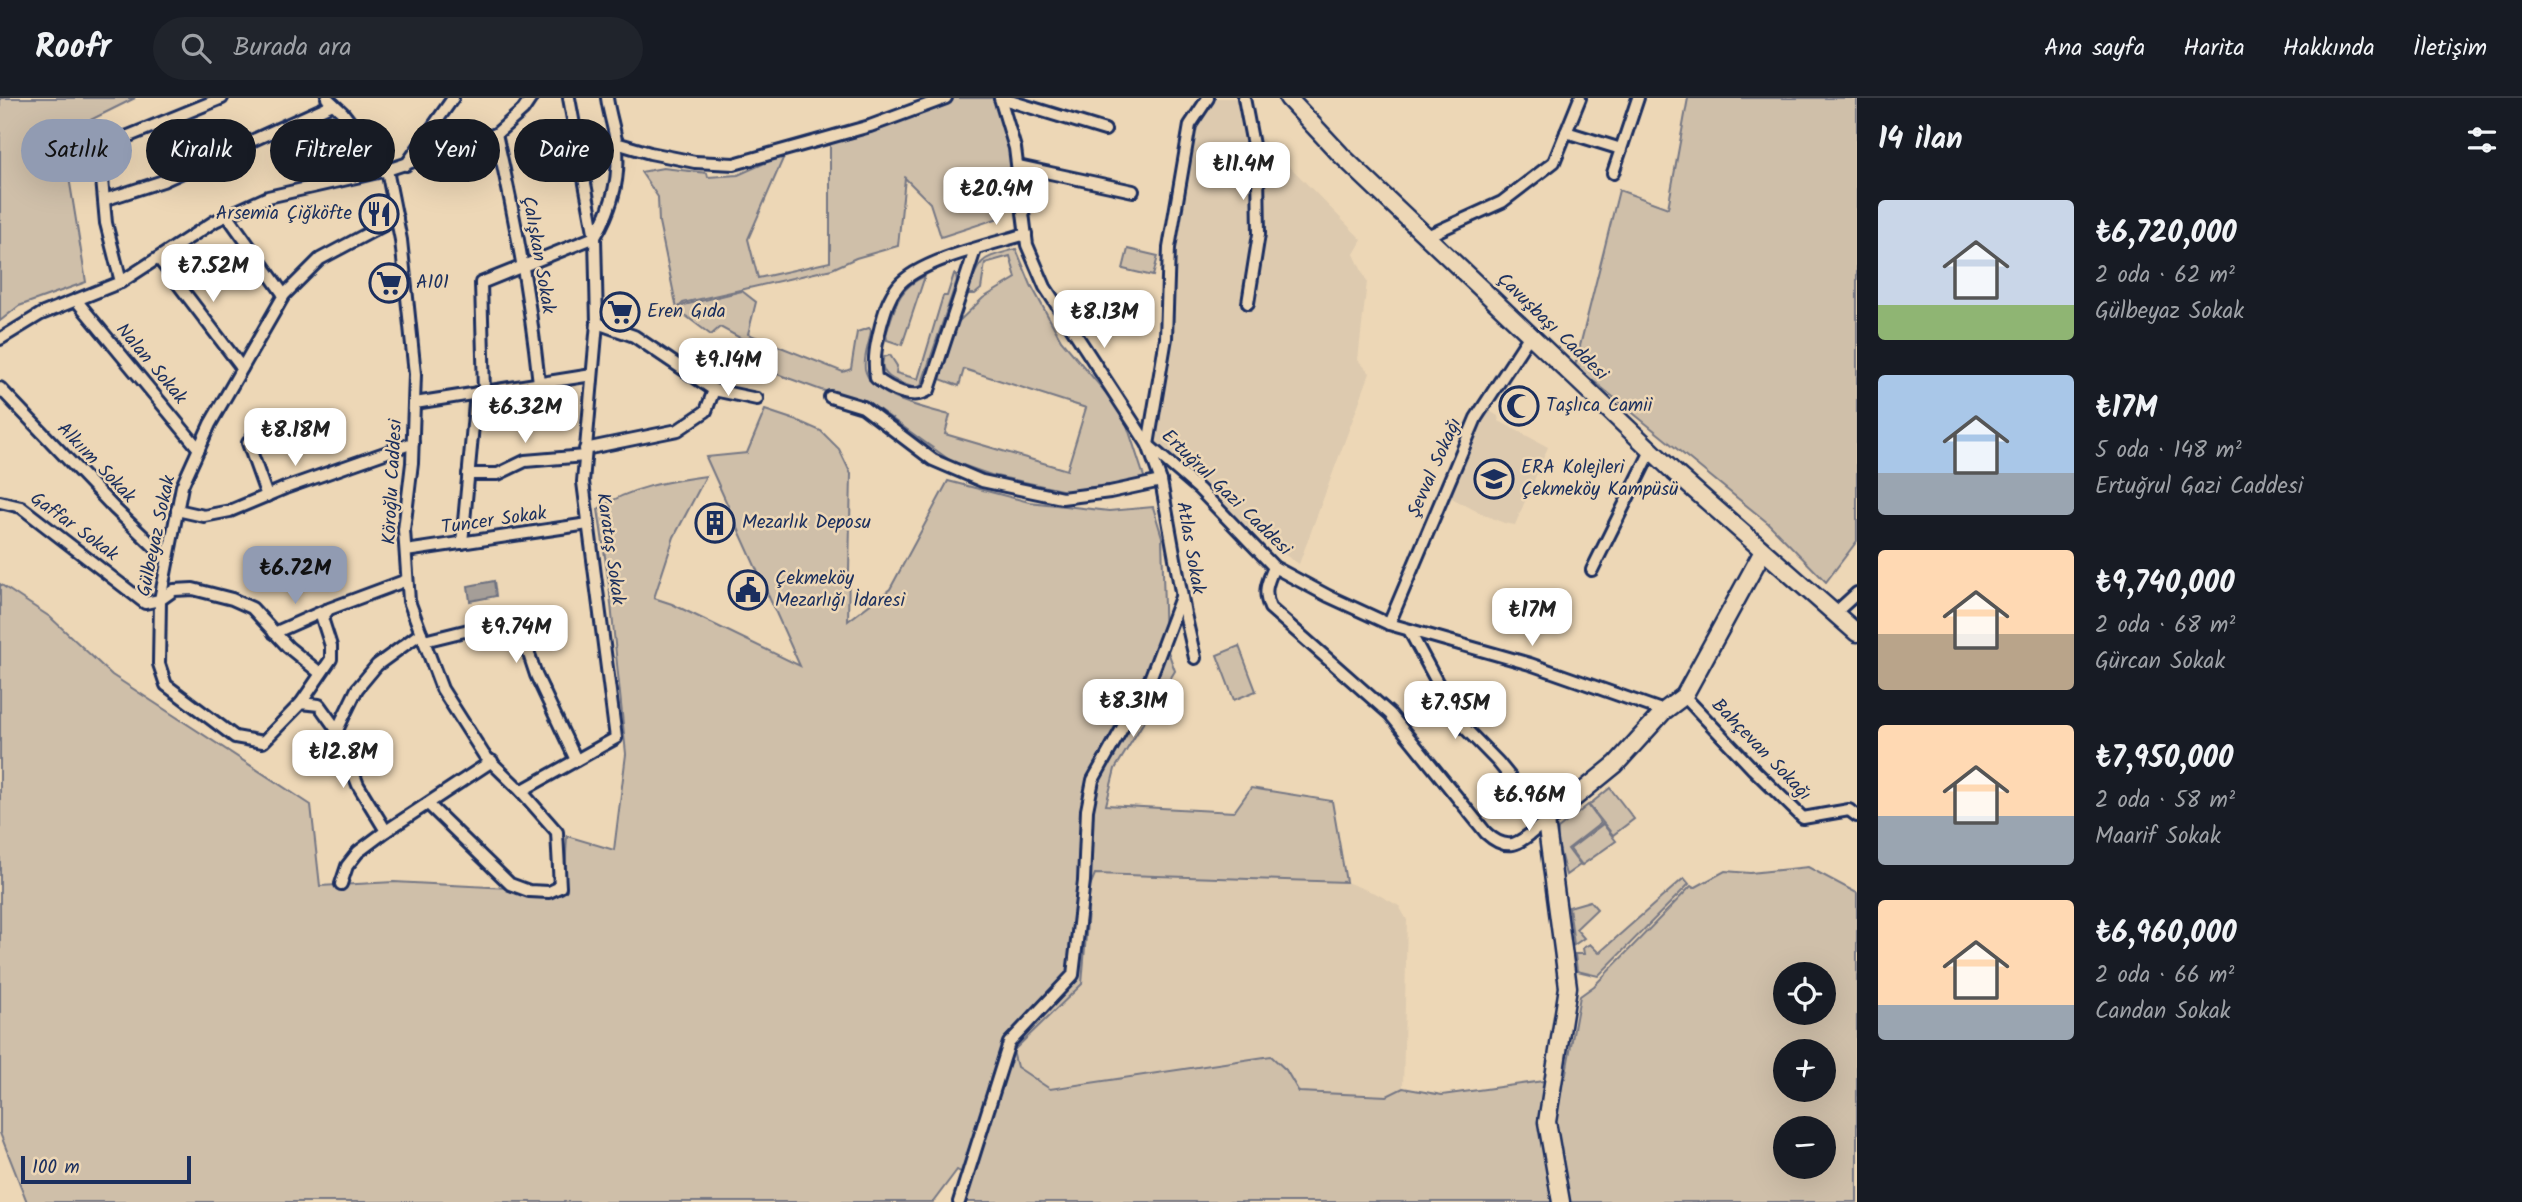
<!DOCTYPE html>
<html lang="tr">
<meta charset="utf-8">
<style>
:root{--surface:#171b24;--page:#20242c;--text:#f1f3f6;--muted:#9ea1a6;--line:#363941;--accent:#919bb2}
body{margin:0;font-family:Kalam,sans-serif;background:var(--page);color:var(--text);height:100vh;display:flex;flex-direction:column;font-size:26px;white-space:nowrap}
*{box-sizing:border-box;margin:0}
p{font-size:23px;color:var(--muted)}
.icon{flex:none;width:38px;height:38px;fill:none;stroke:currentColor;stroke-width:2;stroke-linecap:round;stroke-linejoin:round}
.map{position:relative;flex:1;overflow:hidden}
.details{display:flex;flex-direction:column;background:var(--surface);width:665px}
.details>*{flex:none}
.banner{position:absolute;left:21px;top:21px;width:665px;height:63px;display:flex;gap:14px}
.fabs{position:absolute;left:1773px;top:864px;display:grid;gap:14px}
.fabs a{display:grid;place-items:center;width:63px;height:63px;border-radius:50%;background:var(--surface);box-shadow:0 7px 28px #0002;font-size:35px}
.scale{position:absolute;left:21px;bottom:18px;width:170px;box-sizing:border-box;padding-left:7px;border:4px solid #1b2f5e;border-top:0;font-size:19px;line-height:24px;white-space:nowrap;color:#1b2f5e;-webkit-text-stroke:5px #edd7b6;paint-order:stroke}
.price{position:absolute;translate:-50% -60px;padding:0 16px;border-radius:14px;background:#fff;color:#222;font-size:23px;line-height:46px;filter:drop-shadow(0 2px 4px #0008)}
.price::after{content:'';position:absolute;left:50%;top:42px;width:21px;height:16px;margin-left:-10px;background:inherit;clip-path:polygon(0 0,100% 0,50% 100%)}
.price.selected{background:var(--accent);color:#111}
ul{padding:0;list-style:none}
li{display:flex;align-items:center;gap:21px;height:175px;padding:0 21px}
li span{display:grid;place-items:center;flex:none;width:196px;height:140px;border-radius:7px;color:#555}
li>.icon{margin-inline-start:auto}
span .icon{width:84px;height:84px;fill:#fffc;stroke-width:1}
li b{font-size:30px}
h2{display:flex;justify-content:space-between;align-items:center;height:84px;padding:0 21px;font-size:30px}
.pill{padding:0 24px;border-radius:32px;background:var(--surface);box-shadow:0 7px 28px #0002;font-size:24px;line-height:63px}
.pill.selected{background:var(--accent);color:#111}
header{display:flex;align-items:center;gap:42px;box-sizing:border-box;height:98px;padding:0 35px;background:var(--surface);border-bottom:2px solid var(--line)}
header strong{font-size:33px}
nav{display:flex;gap:38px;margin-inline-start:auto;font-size:24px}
.search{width:490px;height:63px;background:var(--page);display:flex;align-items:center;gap:18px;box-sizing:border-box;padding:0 24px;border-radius:38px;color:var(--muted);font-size:26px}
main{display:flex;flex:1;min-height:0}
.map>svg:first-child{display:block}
</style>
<header>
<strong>Roofr</strong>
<div class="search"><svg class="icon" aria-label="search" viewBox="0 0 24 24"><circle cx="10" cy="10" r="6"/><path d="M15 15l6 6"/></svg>Burada ara</div>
<nav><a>Ana sayfa</a><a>Harita</a><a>Hakkında</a><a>İletişim</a></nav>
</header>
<main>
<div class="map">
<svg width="1857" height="1104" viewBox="0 0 1857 1104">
<rect width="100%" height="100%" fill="#edd7b6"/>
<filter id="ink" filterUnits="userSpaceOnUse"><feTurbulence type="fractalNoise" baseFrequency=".0143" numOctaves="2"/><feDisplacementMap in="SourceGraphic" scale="14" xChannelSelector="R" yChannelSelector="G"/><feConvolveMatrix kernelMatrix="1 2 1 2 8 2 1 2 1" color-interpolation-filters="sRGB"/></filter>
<g filter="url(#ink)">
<g fill="#ddcaaf">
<polygon points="1208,0 1244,0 1249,27 1362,142 1354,156 1367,184 1358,262 1370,275 1299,466 1270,447 1148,347 1166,240 1169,150 1190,27"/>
<polygon points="1486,311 1498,318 1499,323 1548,349 1515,427 1504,425 1480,415 1446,397"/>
<polygon points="1095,776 1346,784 1377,796 1399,808 1407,822 1403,990 1387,998 1299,994 1286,972 1271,958 1050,991 1017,969 1013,953 1082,886 1090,788"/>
</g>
<g fill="#cfbfa9" stroke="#757784" stroke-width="2" fill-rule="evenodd">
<polygon points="0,0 135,0 62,36 86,184 19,208 0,223"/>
<polygon points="949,0 1000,0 1018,68 1002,119 941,139 930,105 905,80 898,148 856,160 832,171 683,205 677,211 659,124 658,99 641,74 663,70 707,75 708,79 738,77 785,56 748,141 758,180 830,164 830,43"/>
<polygon points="1688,0 1857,0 1857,443 1826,484 1768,425 1575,268 1619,92 1668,110"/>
<path d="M1016,151L1031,187L1061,242L1123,315L1145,382L1066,393L991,377L951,363L867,303L821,292L777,276V260L720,229L711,237L678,212L684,207L742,193L756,204L748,236L843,274L851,271L857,234L869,230L871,232C870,245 863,258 865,271C871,300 925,310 950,317L945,336L1067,372L1086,310L964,271L959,288L940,281L957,225L983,200L1016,180L1010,158L985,165L981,191L975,196H969L968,193C981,158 981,161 1016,151Z"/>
<polygon points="1128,151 1158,158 1153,178 1123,171"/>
<path d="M954,176L956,177L957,182L921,288L915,290C901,285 876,279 884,259L890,257L897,268L896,275L918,281L943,198H947Z"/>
<path d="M925,178L902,247L887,242L886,236C895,210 897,190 925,178Z"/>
<path d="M765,312L798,323L821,333L839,351L851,376L848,523L890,491L948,383L1029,404L1109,413L1153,409L1162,439L1165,545L1175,573L1115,671L1106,707L1234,714L1251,690L1332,703L1346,784L1095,776L1090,788L1082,886L1013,953L1017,969L1050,991L1271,958L1286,972L1299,994L1387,998L1403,990L1442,997L1565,980L1580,898L1594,888L1691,788L1694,790L1725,773L1750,775L1808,769L1857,795V1104H958L964,1076L957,1072L933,1104H27L0,1035V486L50,519L112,577L311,707L320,788L394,784L564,793L567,738L614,752L626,656L609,486L598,411C630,389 669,383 706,378L674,439L654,500L672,506L800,568L706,359L747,355ZM1785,877H1824V915H1785ZM1785,954H1824V992H1785ZM1785,1031H1824V1069H1785Z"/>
<polygon points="1239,548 1256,593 1234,602 1217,557"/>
<polygon points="1610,690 1634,721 1613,737 1589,707"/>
<polygon points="1588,707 1601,725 1568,751 1580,767 1566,777 1557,743 1558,731"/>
<polygon points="1603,726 1616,743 1582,767 1570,751"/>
<polygon points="1684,780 1689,786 1598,878 1577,873 1575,856 1584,856 1583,850 1590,846 1599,855"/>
<polygon points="1590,803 1597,811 1576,831 1584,840 1574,847 1569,809"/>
</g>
<polygon fill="#a59e98" stroke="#6e7281" stroke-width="2" points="494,483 496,498 470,503 468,488"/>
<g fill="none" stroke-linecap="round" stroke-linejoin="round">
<g stroke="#1b2f5e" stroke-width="16">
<g id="street">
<polyline points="327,0 343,15 387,72 401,142 415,276 412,365 404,432 409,503 442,591 484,657 521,693 616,640 583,384 597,225 595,139 569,0"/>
<polyline points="1000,0 1015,50 1027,147 1045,189 1148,347 1199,391 1274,469 1328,498 1389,526 1530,566 1664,613"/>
<polyline points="1000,0 1105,32"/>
<polyline points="1244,0 1258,73 1259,136 1248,205"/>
<polyline points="1566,34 1621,51"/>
<path d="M496,36C515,118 530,201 539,285"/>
<polyline points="616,45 650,55 695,64 734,66 870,28 946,0"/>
<polyline points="406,67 453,0"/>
<polyline points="1018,68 1133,93"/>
<polyline points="1613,75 1638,0"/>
<polyline points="104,102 163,83 333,6"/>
<polyline points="227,117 284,197"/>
<polyline points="1427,138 1502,104 1554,64 1580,0"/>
<path d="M595,139C613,109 621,77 616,43C614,29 609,15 607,0"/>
<path d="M975,152L929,292C913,303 890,291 876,280C873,261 876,247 881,227C885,213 888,200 898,188C919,162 993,146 1026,136"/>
<polyline points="159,161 242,270"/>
<polyline points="121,184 106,125 100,59 109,46 222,0"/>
<polyline points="76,202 199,351"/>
<polyline points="0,241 41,216 121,184 215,123 268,99 387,72 496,36 523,12 531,0"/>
<polyline points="0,290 115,411 168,462"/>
<polyline points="714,292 757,301"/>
<polyline points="484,294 481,185 595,139"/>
<polyline points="830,299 863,309 933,362 982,383 1062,400 1110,394 1161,383"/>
<polyline points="415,305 592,277"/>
<polyline points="263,323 248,345 267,398"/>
<polyline points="585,351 678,332 706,313 714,292 634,238 597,225"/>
<polyline points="468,376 498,376 525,363 585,358"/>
<polyline points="0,404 21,409 145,505 160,502 174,492 193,491 232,501 252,510 288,549 320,575"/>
<polyline points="177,412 204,418 230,413 285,390 413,345"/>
<polyline points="462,445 476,295"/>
<polyline points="406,453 588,426"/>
<path d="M1274,469C1267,485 1263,494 1270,510L1390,616L1486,735C1512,759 1524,740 1546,723L1498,664L1458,623L1409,532"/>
<polyline points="1592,472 1651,353"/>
<polyline points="1835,515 1857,495"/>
<polyline points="1389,526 1476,320 1530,237"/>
<polyline points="274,535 326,512"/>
<polyline points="424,543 517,520 536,577 576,662"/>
<polyline points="1195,560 1185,516 1161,383 1148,347 1166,240 1169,150 1190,27 1208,0"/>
<polyline points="1684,598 1753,671 1803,720 1849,712 1857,718"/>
<polyline points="301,605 331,561 331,548 322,520 329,511 407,482"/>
<polyline points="337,632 357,591 377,567 421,535"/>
<polyline points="428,706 510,786 529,793 549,794 560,789 557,734 521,693"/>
<polyline points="386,733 358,687 337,632 319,607 301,605 263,644 235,639 166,587 159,566 160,502 182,388 210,326 284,197 320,161 397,120"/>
<polyline points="341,786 347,768 358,754 386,733 492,663"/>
<polyline points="959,1104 1009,945 1073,877 1084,783 1087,712 1093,682 1150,581 1181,499"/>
</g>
</g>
<g stroke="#1b2f5e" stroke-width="21">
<g id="secondary">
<polyline points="1288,0 1341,57 1674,374 1857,535"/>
<polyline points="1561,1104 1547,1024 1568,889 1546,723 1616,666 1664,613 1684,598 1763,453"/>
</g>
</g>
<use href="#street" stroke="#edd7b6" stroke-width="10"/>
<use href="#secondary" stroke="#edd7b6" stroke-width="16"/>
</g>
</g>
<defs>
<g id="restaurant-ring" transform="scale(2.0125)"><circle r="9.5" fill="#edd7b6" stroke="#1b2f5e" stroke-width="1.5"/><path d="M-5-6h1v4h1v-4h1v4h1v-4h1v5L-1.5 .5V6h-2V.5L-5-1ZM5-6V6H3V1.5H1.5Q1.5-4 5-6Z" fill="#1b2f5e"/></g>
<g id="supermarket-ring" transform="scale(2.0125)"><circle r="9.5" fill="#edd7b6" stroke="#1b2f5e" stroke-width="1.5"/><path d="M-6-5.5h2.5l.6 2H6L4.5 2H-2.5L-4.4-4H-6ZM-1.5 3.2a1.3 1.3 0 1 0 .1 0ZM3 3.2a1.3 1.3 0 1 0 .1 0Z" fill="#1b2f5e"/></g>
<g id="mosque-ring" transform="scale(2.0125)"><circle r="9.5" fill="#edd7b6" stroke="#1b2f5e" stroke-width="1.5"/><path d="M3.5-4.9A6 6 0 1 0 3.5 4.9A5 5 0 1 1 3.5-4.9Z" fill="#1b2f5e"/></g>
<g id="school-ring" transform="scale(2.0125)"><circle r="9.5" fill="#edd7b6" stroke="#1b2f5e" stroke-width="1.5"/><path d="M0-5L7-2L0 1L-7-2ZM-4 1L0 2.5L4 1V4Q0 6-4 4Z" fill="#1b2f5e"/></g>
<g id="building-ring" transform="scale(2.0125)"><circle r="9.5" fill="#edd7b6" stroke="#1b2f5e" stroke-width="1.5"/><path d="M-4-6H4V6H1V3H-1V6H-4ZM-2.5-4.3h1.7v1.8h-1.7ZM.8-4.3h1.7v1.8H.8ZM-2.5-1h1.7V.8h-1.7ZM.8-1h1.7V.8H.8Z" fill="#1b2f5e"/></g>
<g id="civic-ring" transform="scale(2.0125)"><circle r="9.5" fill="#edd7b6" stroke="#1b2f5e" stroke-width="1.5"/><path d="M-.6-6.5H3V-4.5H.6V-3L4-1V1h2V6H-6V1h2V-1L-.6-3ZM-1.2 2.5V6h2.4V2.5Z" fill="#1b2f5e"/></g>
</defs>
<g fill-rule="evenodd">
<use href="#restaurant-ring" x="379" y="116"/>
<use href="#supermarket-ring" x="389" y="185"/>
<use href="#supermarket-ring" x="620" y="214"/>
<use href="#mosque-ring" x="1519" y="308"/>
<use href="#school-ring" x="1494" y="381"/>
<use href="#building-ring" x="715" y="425"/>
<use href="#civic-ring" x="748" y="492"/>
</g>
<g text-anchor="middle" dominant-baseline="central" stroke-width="5" stroke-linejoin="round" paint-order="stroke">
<g font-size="19" fill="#1b2f5e" stroke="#edd7b6" text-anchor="start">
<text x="352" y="116" text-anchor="end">Arsemia Çiğköfte</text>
<text x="416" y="185">A101</text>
<text x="647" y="214">Eren Gıda</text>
<text x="1546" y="308">Taşlıca Camii</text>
<text x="1521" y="370">ERA Kolejleri<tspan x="1521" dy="22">Çekmeköy Kampüsü</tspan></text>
<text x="742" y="425">Mezarlık Deposu</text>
<text x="775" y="481">Çekmeköy<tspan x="775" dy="22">Mezarlığı İdaresi</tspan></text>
</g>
<g font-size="19" fill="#1b2f5e" stroke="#edd7b6">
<text transform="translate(538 157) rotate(80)">Çalışkan Sokak</text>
<text transform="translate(1552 229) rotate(44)">Çavuşbaşı Caddesi</text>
<text transform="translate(151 266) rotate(50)">Nalan Sokak</text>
<text transform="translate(96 365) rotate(46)">Alkıım Sokak</text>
<text transform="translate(1435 370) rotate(-66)">Şevval Sokağı</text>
<text transform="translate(393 384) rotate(-87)">Köroğlu Caddesi</text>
<text transform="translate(1226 395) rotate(44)">Ertuğrul Gazi Caddesi</text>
<text transform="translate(494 423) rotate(-8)">Tuncer Sokak</text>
<text transform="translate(74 429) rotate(36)">Gaffar Sokak</text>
<text transform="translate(157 438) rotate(-78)">Gülbeyaz Sokak</text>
<text transform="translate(1190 450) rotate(80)">Atlas Sokak</text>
<text transform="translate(610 451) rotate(82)">Karataş Sokak</text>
<text transform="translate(1761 652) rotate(46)">Bahçevan Sokağı</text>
</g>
</g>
</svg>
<div class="fabs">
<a><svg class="icon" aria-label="locate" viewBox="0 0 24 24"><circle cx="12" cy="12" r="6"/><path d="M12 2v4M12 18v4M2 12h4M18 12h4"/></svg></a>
<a>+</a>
<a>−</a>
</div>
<div class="scale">100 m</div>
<b class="price" style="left:1243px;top:104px">₺11.4M</b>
<b class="price" style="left:996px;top:129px">₺20.4M</b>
<b class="price" style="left:213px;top:206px">₺7.52M</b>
<b class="price" style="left:1104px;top:252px">₺8.13M</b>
<b class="price" style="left:728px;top:300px">₺9.14M</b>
<b class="price" style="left:525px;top:347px">₺6.32M</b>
<b class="price" style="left:295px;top:370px">₺8.18M</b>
<b class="price selected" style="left:295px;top:508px">₺6.72M</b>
<b class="price" style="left:1532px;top:550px">₺17M</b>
<b class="price" style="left:516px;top:567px">₺9.74M</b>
<b class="price" style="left:1133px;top:641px">₺8.31M</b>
<b class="price" style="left:1455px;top:643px">₺7.95M</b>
<b class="price" style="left:343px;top:692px">₺12.8M</b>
<b class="price" style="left:1529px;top:735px">₺6.96M</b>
<div class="banner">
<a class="pill selected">Satılık</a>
<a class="pill">Kiralık</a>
<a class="pill">Filtreler</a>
<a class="pill">Yeni</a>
<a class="pill">Daire</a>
</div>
</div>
<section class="details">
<h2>14 ilan<svg class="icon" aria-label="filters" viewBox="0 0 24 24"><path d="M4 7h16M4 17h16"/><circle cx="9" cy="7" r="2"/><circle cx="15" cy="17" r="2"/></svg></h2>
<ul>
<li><span style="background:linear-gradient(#c9d6e8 75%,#8fb573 0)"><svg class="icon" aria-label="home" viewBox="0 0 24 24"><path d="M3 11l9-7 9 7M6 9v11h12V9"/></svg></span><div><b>₺6,720,000</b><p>2 oda · 62 m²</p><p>Gülbeyaz Sokak</p></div></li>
<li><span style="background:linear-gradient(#a9c7e8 70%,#9aa5b1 0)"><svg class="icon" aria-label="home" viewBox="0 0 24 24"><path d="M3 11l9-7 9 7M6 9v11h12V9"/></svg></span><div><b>₺17M</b><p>5 oda · 148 m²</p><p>Ertuğrul Gazi Caddesi</p></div></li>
<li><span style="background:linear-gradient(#ffd9b3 60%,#b9a48a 0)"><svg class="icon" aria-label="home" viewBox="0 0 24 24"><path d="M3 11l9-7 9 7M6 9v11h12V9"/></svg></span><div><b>₺9,740,000</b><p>2 oda · 68 m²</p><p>Gürcan Sokak</p></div></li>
<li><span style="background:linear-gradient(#ffd9b3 65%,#9aa5b1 0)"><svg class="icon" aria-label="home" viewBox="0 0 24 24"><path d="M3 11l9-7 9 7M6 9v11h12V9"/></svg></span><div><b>₺7,950,000</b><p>2 oda · 58 m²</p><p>Maarif Sokak</p></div></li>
<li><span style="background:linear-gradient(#ffd9b3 75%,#9aa5b1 0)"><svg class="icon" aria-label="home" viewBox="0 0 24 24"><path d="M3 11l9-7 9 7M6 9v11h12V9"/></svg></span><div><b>₺6,960,000</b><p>2 oda · 66 m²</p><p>Candan Sokak</p></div></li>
</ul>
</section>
</main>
